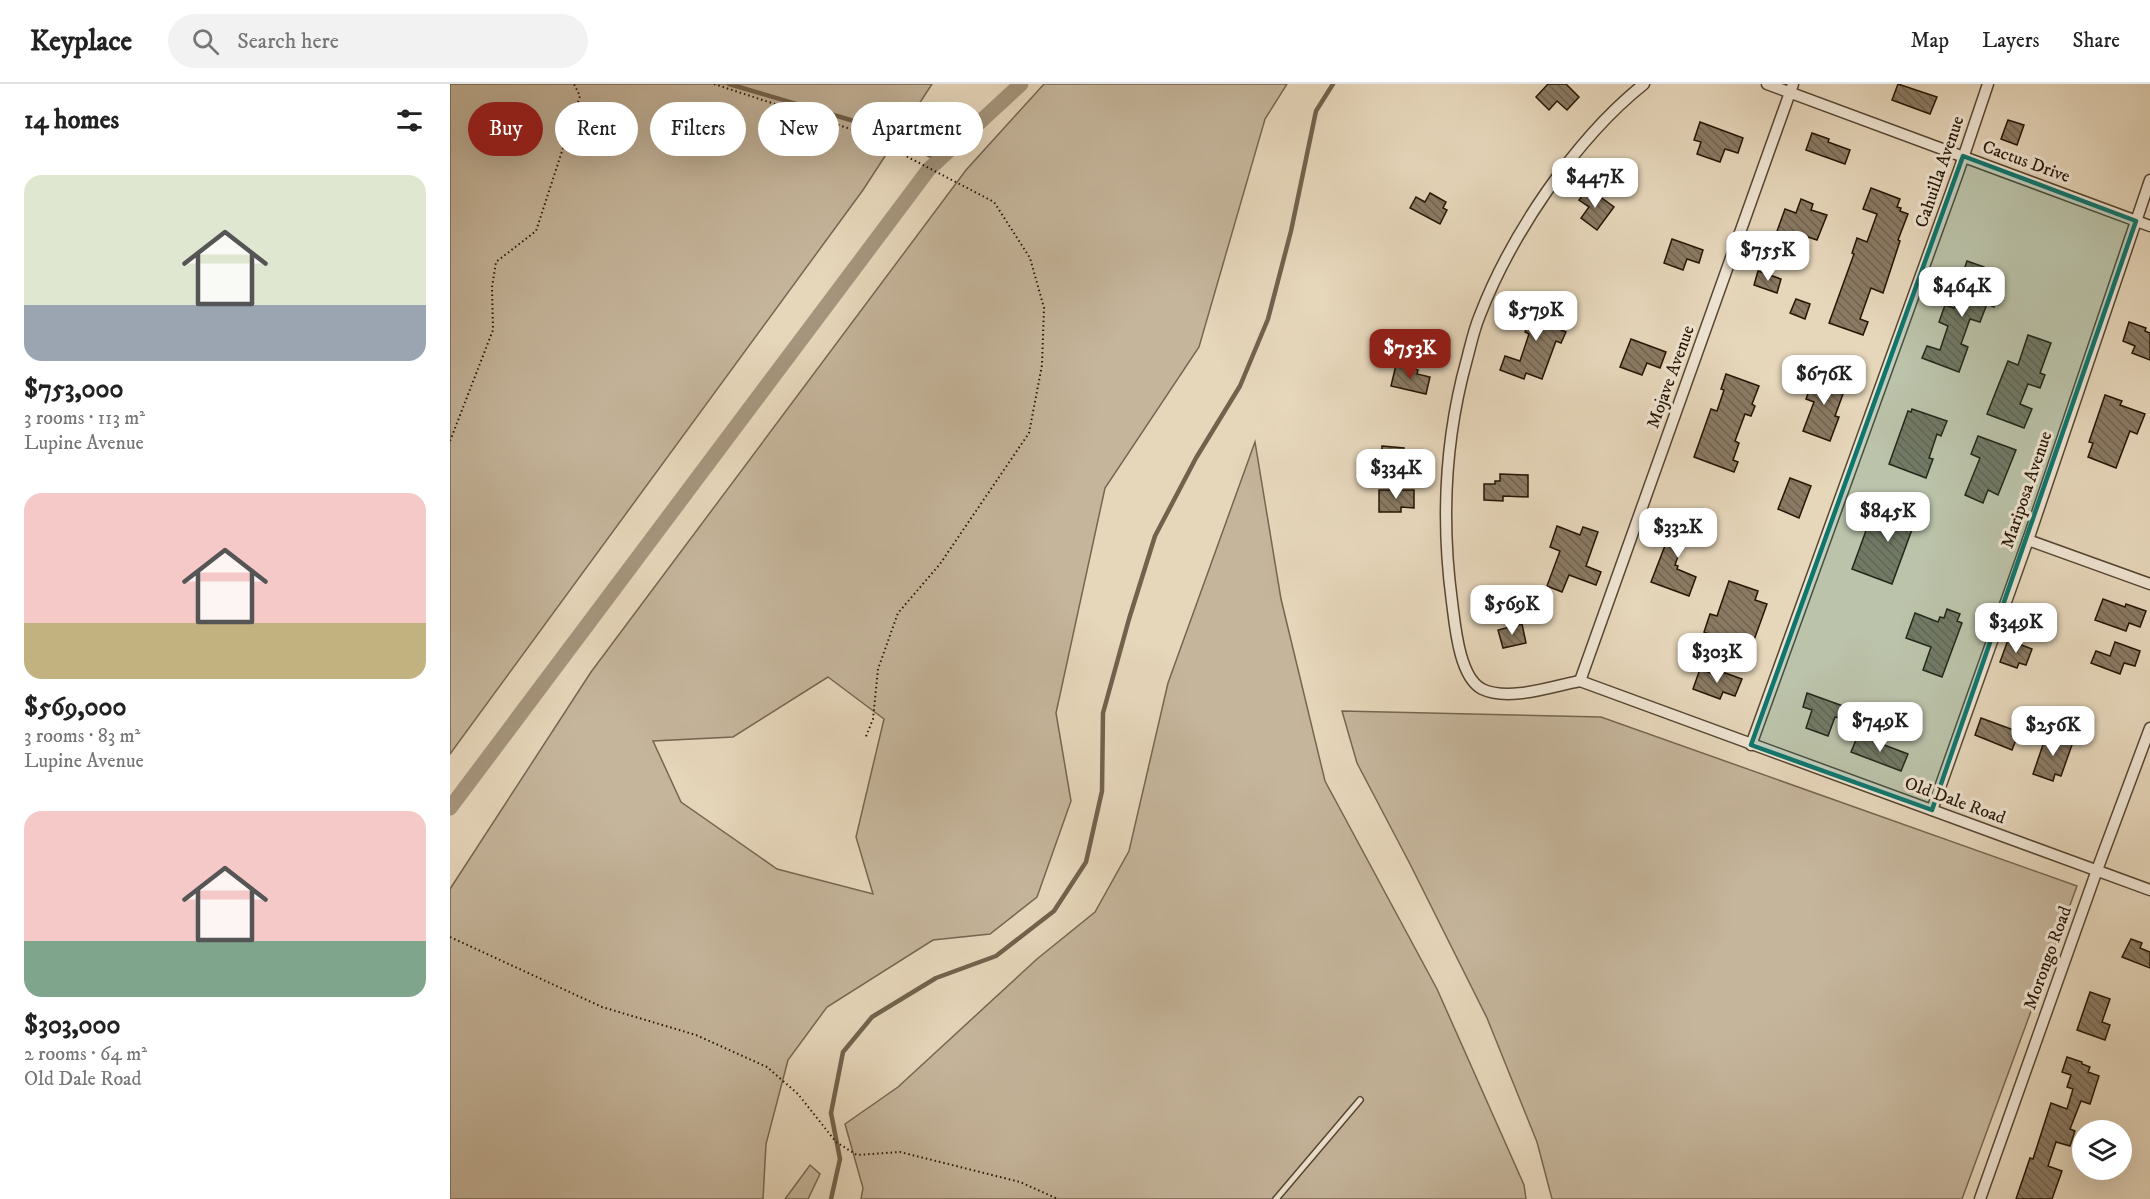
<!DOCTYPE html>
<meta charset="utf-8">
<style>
:root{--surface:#fff;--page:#f2f2f2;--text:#222;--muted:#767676;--line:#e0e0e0;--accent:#8f2418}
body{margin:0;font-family:"IM FELL DW Pica",serif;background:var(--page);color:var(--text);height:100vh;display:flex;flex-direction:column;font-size:22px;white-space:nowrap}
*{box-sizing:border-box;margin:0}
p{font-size:20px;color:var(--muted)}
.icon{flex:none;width:33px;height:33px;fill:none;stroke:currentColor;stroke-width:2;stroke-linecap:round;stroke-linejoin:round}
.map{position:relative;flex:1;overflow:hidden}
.panel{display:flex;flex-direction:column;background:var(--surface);width:450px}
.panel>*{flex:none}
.top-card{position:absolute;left:18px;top:18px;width:570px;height:54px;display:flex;gap:12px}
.fabs{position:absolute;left:1622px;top:1036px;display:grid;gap:12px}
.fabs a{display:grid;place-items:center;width:60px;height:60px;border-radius:50%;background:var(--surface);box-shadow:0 6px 24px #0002;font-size:30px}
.price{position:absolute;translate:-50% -51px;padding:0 14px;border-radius:12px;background:#fff;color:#222;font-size:20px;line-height:39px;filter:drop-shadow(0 2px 3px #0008)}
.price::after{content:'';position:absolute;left:50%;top:36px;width:18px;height:14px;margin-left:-9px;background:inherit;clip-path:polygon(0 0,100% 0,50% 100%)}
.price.active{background:var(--accent);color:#fff}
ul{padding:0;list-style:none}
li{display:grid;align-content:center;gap:12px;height:318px;padding:0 24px}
li span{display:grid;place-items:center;height:186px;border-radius:18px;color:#555}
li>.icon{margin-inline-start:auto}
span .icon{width:108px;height:108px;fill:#fffc;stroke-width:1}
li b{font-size:26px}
h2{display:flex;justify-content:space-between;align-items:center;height:72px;padding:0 24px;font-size:26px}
.tag{padding:0 21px;border-radius:27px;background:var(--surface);box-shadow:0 6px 24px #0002;font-size:21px;line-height:54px}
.tag.active{background:var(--accent);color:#fff}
header{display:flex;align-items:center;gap:36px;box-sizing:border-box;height:84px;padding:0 30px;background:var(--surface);border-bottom:2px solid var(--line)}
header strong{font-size:28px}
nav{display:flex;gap:33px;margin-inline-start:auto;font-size:21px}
.search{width:420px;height:54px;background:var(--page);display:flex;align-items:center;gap:15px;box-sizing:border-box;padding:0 21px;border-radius:33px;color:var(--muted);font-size:22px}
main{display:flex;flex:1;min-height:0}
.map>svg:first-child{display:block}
</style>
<header>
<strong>Keyplace</strong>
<div class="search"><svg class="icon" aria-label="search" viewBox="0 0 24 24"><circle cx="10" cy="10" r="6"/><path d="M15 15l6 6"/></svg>Search here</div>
<nav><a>Map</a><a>Layers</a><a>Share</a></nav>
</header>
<main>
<section class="panel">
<h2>14 homes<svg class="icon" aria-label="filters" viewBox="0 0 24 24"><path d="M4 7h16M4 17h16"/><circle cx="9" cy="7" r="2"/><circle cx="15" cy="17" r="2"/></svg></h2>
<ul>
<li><span style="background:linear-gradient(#dfe7d0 70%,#9aa5b1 0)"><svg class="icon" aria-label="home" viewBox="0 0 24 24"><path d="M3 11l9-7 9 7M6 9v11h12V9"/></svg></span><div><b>$753,000</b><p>3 rooms · 113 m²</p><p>Lupine Avenue</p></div></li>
<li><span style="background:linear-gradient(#f6c9c9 70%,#c2b280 0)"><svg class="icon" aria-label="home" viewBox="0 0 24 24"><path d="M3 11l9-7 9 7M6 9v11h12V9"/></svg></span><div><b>$569,000</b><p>3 rooms · 83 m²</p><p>Lupine Avenue</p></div></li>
<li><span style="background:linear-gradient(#f6c9c9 70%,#7fa58c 0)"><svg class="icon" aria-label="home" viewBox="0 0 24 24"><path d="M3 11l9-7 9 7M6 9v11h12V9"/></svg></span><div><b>$303,000</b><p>2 rooms · 64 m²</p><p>Old Dale Road</p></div></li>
</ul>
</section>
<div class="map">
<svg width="1700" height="1115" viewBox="0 0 1700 1115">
<defs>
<pattern id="building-back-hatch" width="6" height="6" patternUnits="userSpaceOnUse" patternTransform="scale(1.5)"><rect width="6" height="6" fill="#8a7a63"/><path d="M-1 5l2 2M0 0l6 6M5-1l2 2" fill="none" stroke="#71634f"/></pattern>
</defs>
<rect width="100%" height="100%" fill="#e6d6ba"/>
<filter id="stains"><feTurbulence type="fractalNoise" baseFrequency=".00333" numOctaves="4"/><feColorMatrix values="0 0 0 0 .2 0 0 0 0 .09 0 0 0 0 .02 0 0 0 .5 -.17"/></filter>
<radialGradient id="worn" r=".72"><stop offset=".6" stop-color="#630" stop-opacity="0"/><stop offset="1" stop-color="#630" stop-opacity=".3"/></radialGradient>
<g fill="#c5b59b" stroke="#766650" stroke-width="1.5" fill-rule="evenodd">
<polygon points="0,0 482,0 413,106 0,670"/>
<path d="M594,0H837L815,35L749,263L655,404L606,629L621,717L587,813L540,850L483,856L377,923L338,976L316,1060L313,1115H0V805L141,588L516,86ZM378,593L434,635L406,753L423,810L327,785L231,718L203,657L283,653Z"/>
<polygon points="805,358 831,515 875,697 987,905 1074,1101 1076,1115 411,1115 413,1104 395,1040 448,1003 587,875 645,828 679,767 718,599"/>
<polygon points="892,627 1151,633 1627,802 1512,1115 1102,1115 1087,1058 1037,934 960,780 907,679"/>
<polygon points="360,1081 370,1090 358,1115 335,1115"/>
</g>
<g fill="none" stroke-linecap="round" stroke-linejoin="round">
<g stroke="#72624c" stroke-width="4.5">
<polyline points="279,0 431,45 488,76"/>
<polyline points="381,1115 390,1075 381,1029 393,968 422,933 486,894 546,872 604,827 636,778 652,707 653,629 679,535 705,452 746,374 790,302 818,235 841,147 866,27 883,0"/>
</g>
<polyline stroke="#a5957c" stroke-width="15" points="0,724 479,85 571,0"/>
</g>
<g fill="url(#building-back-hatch)" stroke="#261604" stroke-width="1.5">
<polygon points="1098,0 1116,0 1129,13 1117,26 1107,17 1099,26 1086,13"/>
<polygon points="1448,0 1487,13 1480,30 1442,16"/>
<polygon points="1558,36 1574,41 1567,61 1551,55"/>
<polygon points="1250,38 1293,54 1288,69 1275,65 1270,78 1247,70 1251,58 1244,56"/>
<polygon points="1362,49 1379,55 1378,58 1400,66 1395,80 1356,66"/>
<polygon points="1138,104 1164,123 1147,146 1131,134 1139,123 1129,116"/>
<polygon points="1421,104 1450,115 1447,123 1451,124 1450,127 1458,130 1448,156 1450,157 1433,209 1421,204 1410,235 1418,238 1413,251 1379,239 1404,170 1402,169 1407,154 1417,158 1427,130 1413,125"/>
<polygon points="980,109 996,118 993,124 997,126 990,140 960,124 966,113 975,118"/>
<polygon points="1351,115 1363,120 1361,126 1377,131 1367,156 1349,150 1339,175 1320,168 1322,163 1318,161 1323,149 1326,150 1335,125 1346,129"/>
<polygon points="1222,155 1253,166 1249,179 1237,175 1233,186 1214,179"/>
<polygon points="1517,177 1534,183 1530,195 1540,199 1536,208 1547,213 1544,223 1537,220 1530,238 1520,235 1511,260 1518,263 1509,288 1472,274 1477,262 1490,266 1498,242 1489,238 1495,221 1504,224 1511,204 1508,203"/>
<polygon points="1308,187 1331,195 1327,209 1304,201"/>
<polygon points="1346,215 1360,220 1355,235 1340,229"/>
<polygon points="1076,216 1113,231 1107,244 1116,248 1111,259 1106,257 1092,295 1076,289 1074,295 1050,286 1055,272 1070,277 1079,250 1075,248 1080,238 1069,233"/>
<polygon points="1679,238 1696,244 1695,247 1700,249 1700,276 1682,269 1685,262 1673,257"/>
<polygon points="1578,251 1601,259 1590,289 1595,291 1590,304 1578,300 1570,320 1582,325 1574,344 1537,330 1558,277 1568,281"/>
<polygon points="1181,255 1216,268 1210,284 1197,279 1192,291 1170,283"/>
<polygon points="946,281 968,286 967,290 980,293 976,310 941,302"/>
<polygon points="1373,287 1392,294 1387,308 1393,310 1385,332 1389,333 1380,357 1353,347 1364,318 1356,315 1363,296 1365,297 1368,288 1372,289"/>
<polygon points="1276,290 1309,302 1302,320 1305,322 1301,332 1295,330 1285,357 1289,359 1283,376 1288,378 1284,388 1244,373 1261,325 1267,327 1274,306 1271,305"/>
<polygon points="1655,311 1672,317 1670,321 1695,330 1687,350 1680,347 1666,384 1638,373 1643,359 1639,358"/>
<polygon points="1462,325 1497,337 1491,352 1487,350 1479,374 1483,375 1476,394 1439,380 1458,327 1461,328"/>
<polygon points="1528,352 1566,366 1548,411 1538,406 1533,419 1515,411 1530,374 1521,370"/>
<polygon points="932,362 954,364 953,370 965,371 964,386 931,384"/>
<polygon points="1050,390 1078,391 1078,413 1053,412 1053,417 1034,416 1034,400 1045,400 1045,397 1050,397"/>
<polygon points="1340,394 1361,402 1349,434 1328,425"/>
<polygon points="929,406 964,406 964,424 951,423 951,428 929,428"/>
<polygon points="1460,411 1479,418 1474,435 1467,432 1442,500 1402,485 1421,433 1448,443"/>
<polygon points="1232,435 1257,444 1250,461 1234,455 1225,481 1228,482 1227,485 1246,493 1239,512 1201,498 1221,446 1227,448"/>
<polygon points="1107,442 1130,451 1133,443 1148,448 1136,482 1151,488 1146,501 1119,491 1112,508 1097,502 1110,467 1100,463"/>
<polygon points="1279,497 1308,507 1305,516 1317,520 1299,570 1279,563 1281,559 1254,548 1260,530 1267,532"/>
<polygon points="1653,515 1675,523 1676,520 1696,527 1690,543 1679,539 1676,547 1645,536"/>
<polygon points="1497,525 1510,530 1507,537 1512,539 1492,593 1473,586 1481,563 1456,554 1465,529 1488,538 1490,533 1494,534"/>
<polygon points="1072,540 1076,559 1053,564 1048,546"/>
<polygon points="1558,556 1582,565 1576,581 1569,579 1567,584 1550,578"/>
<polygon points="1665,558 1690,567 1685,582 1674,579 1670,590 1641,579 1646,567 1660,572"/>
<polygon points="1250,585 1263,590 1264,585 1292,595 1285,612 1273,608 1270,615 1243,605"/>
<polygon points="1357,609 1393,622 1389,634 1385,633 1378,652 1356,644 1362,626 1353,623"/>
<polygon points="1531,634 1569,648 1562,666 1525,651"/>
<polygon points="1597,649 1623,658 1611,692 1605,690 1603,697 1583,690"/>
<polygon points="1408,651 1458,670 1451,687 1401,668"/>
<polygon points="1681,855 1692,859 1690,864 1700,868 1700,884 1672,873"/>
<polygon points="1640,908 1660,915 1652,938 1660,941 1655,956 1627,946"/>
<polygon points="1617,973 1632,978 1632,980 1640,983 1638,988 1649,992 1640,1020 1631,1017 1620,1045 1625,1047 1620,1062 1606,1058 1598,1082 1612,1087 1602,1115 1566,1115 1580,1074 1583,1075 1601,1019 1617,1025 1623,1005 1617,1003 1621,991 1612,988"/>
</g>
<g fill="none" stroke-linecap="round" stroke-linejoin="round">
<g stroke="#564632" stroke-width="8">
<polyline id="lane" points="826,1115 910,1016"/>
</g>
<g stroke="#564632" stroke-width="13">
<g id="street">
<polyline points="1317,0 1700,142"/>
<polyline points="1578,456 1700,500"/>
<path d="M1130,597C1103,602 1059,618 1032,605C1009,593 1005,541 1002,518C991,436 995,354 1017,275C1021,260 1024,245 1030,231C1047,187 1070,146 1097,107C1125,67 1155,31 1194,0"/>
<polyline points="1130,597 1343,0"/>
<polyline points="1130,597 1700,806"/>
<polyline points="1301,661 1509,86 1538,0"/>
<polyline points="1482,726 1578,456 1700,96"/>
<polyline points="1530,1115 1647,786 1700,644"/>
</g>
</g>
<g stroke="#261604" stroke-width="2" stroke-dasharray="1.5 3" stroke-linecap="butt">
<polyline points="264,0 431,55 452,70 544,118 580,174 594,224 592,281 579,349 490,480 448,529 428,585 423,635 415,655"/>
<polyline points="0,357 43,246 42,203 46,178 86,147 130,12 124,0"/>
<polyline points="0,853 152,923 246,951 317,983 348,1010 386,1058 407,1071 450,1068 570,1098 608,1115"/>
</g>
<use href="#lane" stroke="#efe4d2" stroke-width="5"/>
<use href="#street" stroke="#efe4d2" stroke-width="10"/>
</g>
<path fill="#0f766e" fill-opacity="0.2" stroke="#0f766e" stroke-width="4.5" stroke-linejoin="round" d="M1513,72L1686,137L1482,726L1301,661Z"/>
<g text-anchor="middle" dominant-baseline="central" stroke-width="6" stroke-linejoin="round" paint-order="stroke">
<g font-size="18" fill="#261604" stroke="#efe4d2">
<text transform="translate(1576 78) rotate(20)">Cactus Drive</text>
<text transform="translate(1490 88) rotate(-71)">Cahuilla Avenue</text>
<text transform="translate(1221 293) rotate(-70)">Mojave Avenue</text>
<text transform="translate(1577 406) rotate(-71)">Mariposa Avenue</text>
<text transform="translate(1505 717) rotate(20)">Old Dale Road</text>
<text transform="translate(1598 874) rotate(-70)">Morongo Road</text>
</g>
</g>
<rect width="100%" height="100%" filter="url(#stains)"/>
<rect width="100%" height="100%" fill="url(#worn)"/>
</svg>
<div class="fabs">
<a><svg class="icon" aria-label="layers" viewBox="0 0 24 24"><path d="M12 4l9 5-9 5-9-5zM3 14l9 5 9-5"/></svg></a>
</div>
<b class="price" style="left:1145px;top:125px">$447K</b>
<b class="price" style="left:1318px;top:198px">$755K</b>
<b class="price" style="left:1512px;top:234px">$464K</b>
<b class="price" style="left:1086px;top:258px">$579K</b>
<b class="price active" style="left:960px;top:296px">$753K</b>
<b class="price" style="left:1374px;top:322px">$676K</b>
<b class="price" style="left:946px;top:416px">$334K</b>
<b class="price" style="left:1438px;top:459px">$845K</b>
<b class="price" style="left:1228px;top:475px">$332K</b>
<b class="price" style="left:1062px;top:552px">$569K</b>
<b class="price" style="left:1566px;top:570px">$349K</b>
<b class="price" style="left:1267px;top:600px">$303K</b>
<b class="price" style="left:1430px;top:669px">$749K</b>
<b class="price" style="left:1603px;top:673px">$256K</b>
<div class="top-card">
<a class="tag active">Buy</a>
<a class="tag">Rent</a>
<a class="tag">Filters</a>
<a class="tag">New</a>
<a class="tag">Apartment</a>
</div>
</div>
</main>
